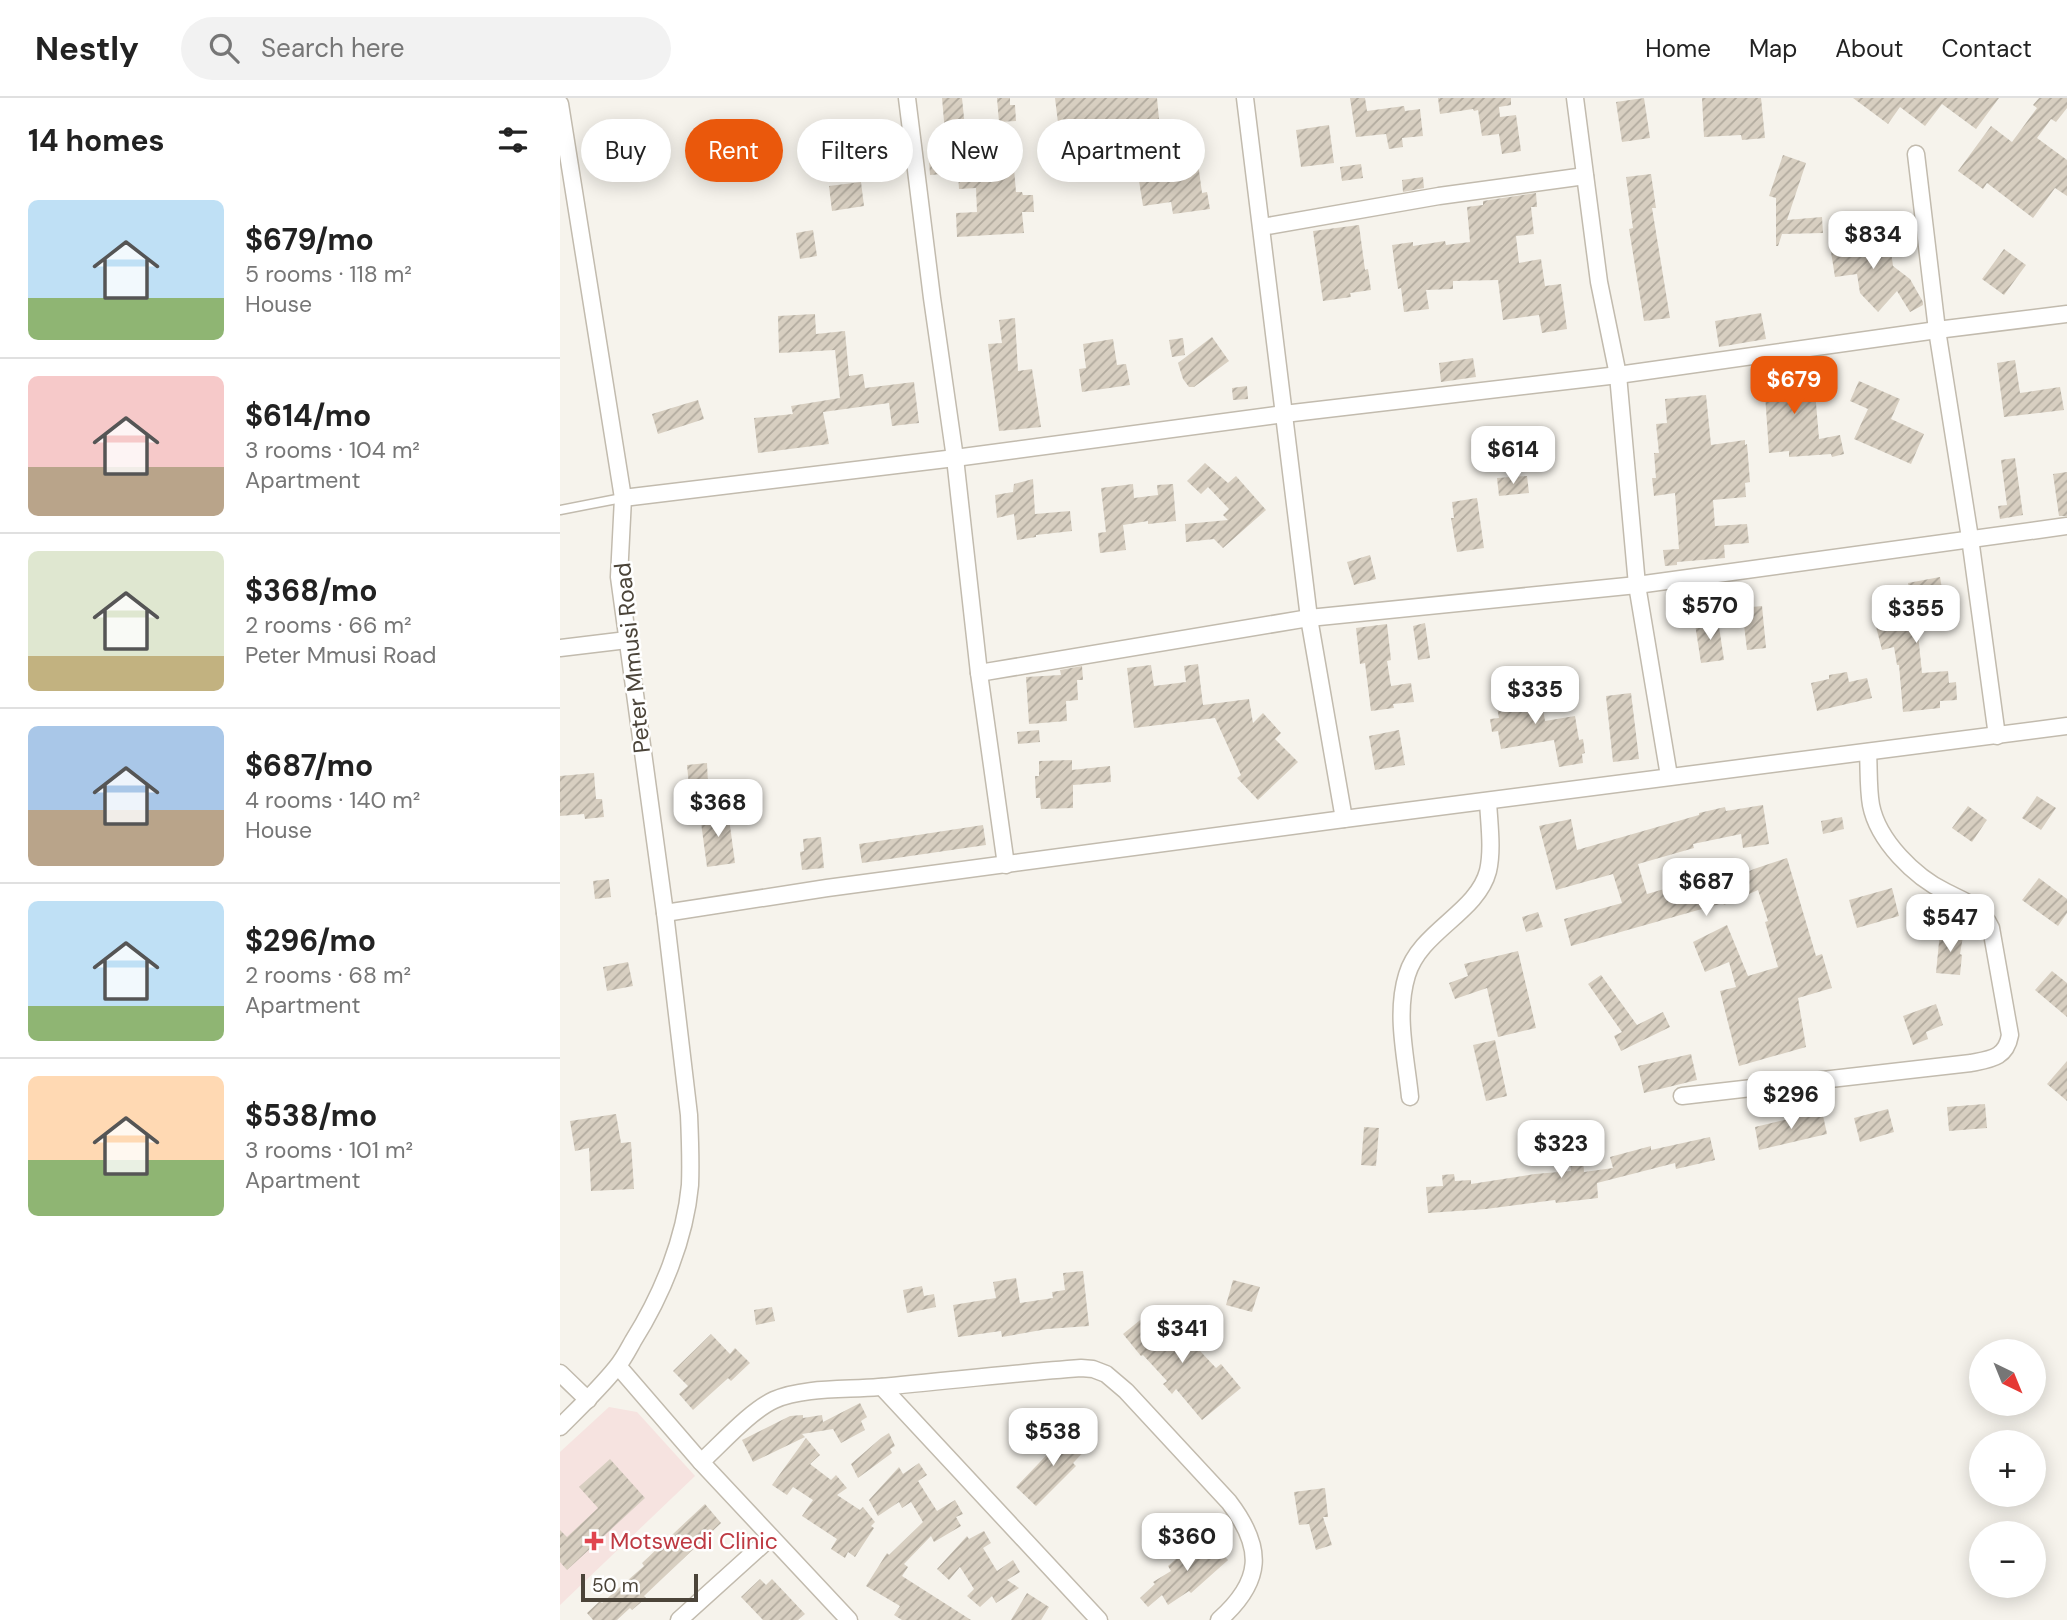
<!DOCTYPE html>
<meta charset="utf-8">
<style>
:root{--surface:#fff;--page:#f2f2f2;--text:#222;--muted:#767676;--line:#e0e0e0;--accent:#ea580c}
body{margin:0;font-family:"DM Sans",sans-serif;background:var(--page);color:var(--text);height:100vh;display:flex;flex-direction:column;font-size:26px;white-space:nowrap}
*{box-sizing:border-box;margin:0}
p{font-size:23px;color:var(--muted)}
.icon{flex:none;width:38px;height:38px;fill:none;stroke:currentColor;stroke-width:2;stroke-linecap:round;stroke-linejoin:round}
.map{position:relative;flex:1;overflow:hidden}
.side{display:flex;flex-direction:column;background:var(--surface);width:560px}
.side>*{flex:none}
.hud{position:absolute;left:21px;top:21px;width:665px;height:63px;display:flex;gap:14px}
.needle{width:46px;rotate:137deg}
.buttons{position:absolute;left:1409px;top:1241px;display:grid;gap:14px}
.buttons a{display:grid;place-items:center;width:77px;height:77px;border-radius:50%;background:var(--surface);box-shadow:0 4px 18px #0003;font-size:35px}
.scale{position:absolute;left:21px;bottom:18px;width:117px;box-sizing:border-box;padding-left:7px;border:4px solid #4b4439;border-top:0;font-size:19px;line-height:24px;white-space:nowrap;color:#4b4439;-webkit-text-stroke:5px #fff;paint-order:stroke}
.price{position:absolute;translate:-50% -60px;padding:0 16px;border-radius:14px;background:#fff;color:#222;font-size:23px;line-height:46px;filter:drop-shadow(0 2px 4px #0008)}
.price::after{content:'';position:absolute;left:50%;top:42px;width:21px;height:16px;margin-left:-10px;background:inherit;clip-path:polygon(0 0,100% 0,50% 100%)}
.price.selected{background:var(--accent);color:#fff}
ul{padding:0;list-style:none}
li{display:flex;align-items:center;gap:21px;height:175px;padding:0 28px}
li+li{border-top:2px solid var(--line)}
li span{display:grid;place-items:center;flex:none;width:196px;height:140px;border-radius:10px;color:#555}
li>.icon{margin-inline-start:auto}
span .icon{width:84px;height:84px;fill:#fffc;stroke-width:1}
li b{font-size:30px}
h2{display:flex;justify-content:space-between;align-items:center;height:84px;padding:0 28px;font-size:30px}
.pill{padding:0 24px;border-radius:32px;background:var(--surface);box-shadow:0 4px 18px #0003;font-size:24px;line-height:63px}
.pill.selected{background:var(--accent);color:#fff}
header{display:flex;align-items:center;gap:42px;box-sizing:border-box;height:98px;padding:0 35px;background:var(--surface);border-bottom:2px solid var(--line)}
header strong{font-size:33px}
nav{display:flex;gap:38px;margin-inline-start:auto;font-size:24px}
.search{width:490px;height:63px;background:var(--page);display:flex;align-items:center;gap:18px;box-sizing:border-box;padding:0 24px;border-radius:38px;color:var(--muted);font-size:26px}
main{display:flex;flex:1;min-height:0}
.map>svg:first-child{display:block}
</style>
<header>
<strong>Nestly</strong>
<div class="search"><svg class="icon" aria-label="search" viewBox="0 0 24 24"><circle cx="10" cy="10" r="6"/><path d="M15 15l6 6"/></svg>Search here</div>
<nav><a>Home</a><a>Map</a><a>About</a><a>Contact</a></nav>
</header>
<main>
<section class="side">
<h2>14 homes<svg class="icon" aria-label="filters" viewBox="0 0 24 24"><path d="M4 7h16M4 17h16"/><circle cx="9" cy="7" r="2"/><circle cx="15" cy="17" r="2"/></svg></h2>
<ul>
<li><span style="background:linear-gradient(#bfe0f5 70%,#8fb573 0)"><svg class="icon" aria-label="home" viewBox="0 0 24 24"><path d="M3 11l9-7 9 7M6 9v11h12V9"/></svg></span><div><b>$679/mo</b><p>5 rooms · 118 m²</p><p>House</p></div></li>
<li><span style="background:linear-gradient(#f6c9c9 65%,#b9a48a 0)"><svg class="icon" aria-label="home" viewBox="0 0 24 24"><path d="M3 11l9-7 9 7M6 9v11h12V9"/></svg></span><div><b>$614/mo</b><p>3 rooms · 104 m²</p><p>Apartment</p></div></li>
<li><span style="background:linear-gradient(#dfe7d0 75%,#c2b280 0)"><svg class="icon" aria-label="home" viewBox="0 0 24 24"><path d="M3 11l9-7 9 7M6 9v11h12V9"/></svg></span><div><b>$368/mo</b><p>2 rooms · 66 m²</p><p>Peter Mmusi Road</p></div></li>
<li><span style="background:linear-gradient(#a9c7e8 60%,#b9a48a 0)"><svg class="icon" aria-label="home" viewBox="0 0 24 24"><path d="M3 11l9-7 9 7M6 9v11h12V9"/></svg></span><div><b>$687/mo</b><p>4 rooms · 140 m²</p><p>House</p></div></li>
<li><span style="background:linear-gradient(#bfe0f5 75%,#8fb573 0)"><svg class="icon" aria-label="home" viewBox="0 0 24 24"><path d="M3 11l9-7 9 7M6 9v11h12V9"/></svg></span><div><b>$296/mo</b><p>2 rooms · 68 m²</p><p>Apartment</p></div></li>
<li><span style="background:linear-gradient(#ffd9b3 60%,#8fb573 0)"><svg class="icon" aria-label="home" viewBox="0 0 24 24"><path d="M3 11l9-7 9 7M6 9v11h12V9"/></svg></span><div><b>$538/mo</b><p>3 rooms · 101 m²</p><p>Apartment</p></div></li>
</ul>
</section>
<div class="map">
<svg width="1507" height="1522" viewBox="0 0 1507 1522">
<defs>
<pattern id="building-hatch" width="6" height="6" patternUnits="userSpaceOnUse" patternTransform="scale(1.75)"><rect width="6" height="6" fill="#d8cfc1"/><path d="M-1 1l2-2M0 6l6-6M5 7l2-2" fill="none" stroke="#b1aa9e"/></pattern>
</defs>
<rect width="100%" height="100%" fill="#f6f3ec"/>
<polygon fill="#f6e3e0" points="49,1309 77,1314 135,1378 0,1507 0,1354"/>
<g fill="url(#building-hatch)">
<polygon points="382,0 402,0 406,40 451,36 456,94 462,94 463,97 473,97 474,114 462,114 464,135 397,139 396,115 417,114 416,90 399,91 398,75 370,77 368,47 386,46"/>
<polygon points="437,0 450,0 450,7 455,7 456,23 439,24"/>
<polygon points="495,0 597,0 603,63 637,58 642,95 647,94 650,111 613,116 611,104 583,108 579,83 587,82 584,48 578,48 577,39 537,46 535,37 500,41"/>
<polygon points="790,0 805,0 807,13 844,8 845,13 860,11 863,38 842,40 843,49 829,51 826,36 796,39"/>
<polygon points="878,0 951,0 951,7 939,9 940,19 956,17 961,53 942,56 939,36 922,38 918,12 914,13 913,11 880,16"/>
<polygon points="1084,0 1090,40 1062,44 1056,4"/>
<polygon points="1142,0 1201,0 1205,40 1182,42 1181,37 1144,39"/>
<polygon points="1293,0 1439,0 1416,31 1382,6 1365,28 1340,9 1328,26"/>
<polygon points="1479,0 1507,0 1507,10 1496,24 1491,21 1477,40 1507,62 1507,98 1495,90 1473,120 1427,85 1423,91 1398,73 1431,28 1452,44 1477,10 1473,7"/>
<polygon points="769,27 774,65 741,69 736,32"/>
<polygon points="331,29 336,76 301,81 297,42 302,41 301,33"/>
<polygon points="1223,57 1246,65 1227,122 1262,119 1263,135 1222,136 1218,148 1216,148 1216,100 1209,98"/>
<polygon points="801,66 803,80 782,83 780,69"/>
<polygon points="1091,76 1096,110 1092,110 1110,220 1084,223 1069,131 1073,130 1066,79"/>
<polygon points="863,79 864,90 843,94 842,82"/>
<polygon points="301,84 304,108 272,113 269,88"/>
<polygon points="976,95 977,109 971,109 974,136 956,138 959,165 981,161 985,188 1001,186 1007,231 982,235 979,217 943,222 938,182 893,183 893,191 866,192 869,211 844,214 841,190 838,191 832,147 853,144 853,148 885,143 886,147 910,144 907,109 923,107 923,103"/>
<polygon points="799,127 805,172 808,171 811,192 790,195 791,199 763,203 753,133"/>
<polygon points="253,132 257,158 240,161 236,135"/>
<polygon points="1329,138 1333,168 1350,181 1363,204 1363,207 1350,214 1337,193 1318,214 1300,195 1297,176 1275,179 1269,141 1304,139 1304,142"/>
<polygon points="1444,151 1466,167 1444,197 1422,181"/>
<polygon points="1201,215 1206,241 1159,249 1155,223"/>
<polygon points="255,216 256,236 285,233 289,278 303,276 305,290 354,284 359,325 332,328 329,305 263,314 269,346 198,355 194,320 233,316 231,308 280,300 275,252 219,255 218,218"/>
<polygon points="455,220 458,273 472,271 481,329 439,333 428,246 442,245 439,222"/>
<polygon points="652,239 669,263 634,289 629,289 623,281 618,265"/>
<polygon points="623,240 625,257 612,259 609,242"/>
<polygon points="553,241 557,267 566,266 570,287 522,294 519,271 526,270 523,246"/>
<polygon points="913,260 916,279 881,284 879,265"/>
<polygon points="1455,262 1460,295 1500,289 1504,312 1444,319 1437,265"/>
<polygon points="1236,270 1237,283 1254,281 1259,341 1280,337 1284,356 1272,359 1271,356 1229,359 1229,353 1209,355 1205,296 1201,297 1199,273"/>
<polygon points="1299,283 1340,301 1331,321 1364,336 1351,366 1294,341 1308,311 1290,303"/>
<polygon points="687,288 688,301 673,302 672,290"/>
<polygon points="1146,297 1151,347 1185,342 1185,347 1187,346 1190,384 1185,385 1186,399 1153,402 1155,428 1187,426 1189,445 1164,447 1165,460 1117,464 1117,467 1105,468 1103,452 1119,451 1115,395 1094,398 1092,380 1096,380 1094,355 1099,355 1096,326 1107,325 1105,301"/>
<polygon points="138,302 144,321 98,336 92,316"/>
<polygon points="1455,360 1463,417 1440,421 1438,408 1447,407 1441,362"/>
<polygon points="645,365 668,385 676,378 706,412 663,450 654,441 626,444 625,426 668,422 663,417 669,411 648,389 641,396 627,383"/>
<polygon points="1507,374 1507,418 1499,418 1493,376"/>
<polygon points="967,378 969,395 939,398 937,380"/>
<polygon points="473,381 475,416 510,413 512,433 476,437 476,439 457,442 454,416 437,420 435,397 453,394 454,386"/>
<polygon points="573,386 574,400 598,397 597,387 613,386 616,423 588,426 588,423 563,427 566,452 540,455 538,435 546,434 541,390"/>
<polygon points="917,400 924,450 897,454 891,420 894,420 892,404"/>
<polygon points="810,457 816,481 794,487 787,464"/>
<polygon points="1380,479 1387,521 1357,526 1362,575 1388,573 1389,585 1396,584 1397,602 1380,603 1380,610 1343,614 1339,567 1337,567 1334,549 1322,552 1312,513 1351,502 1348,485"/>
<polygon points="1202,508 1206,550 1187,552 1182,510"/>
<polygon points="1158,522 1164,562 1141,565 1135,526"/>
<polygon points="865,525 870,560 858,562 853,528"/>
<polygon points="827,526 831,562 827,563 831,588 851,585 854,604 833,606 834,610 811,613 805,565 800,566 796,530"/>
<polygon points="638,566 643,607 689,601 693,625 703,615 721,635 715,641 738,664 698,702 677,680 681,677 655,620 574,630 567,570 591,567 594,588 626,584 624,568"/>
<polygon points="522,568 523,582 517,582 518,602 506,603 507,623 469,626 466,579 501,577 500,572"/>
<polygon points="1287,574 1289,584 1307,580 1312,600 1257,613 1251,585 1269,581 1269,577"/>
<polygon points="961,585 962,596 980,594 985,623 1015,618 1019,642 1023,641 1025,655 1022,656 1023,665 999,669 994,642 941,651 938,633 932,634 930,621 939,620 937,609 942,609 940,587"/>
<polygon points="1071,595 1079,661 1053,664 1046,598"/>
<polygon points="479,632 480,644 458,646 457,634"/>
<polygon points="839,632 845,667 815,672 809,638"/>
<polygon points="512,662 512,672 550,668 551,684 513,687 513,710 481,711 480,700 476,700 475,678 479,678 479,663"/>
<polygon points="147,665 148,686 129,688 127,667"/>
<polygon points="34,675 36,701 42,701 44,719 25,721 24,716 0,718 0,678"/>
<polygon points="1477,698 1496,710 1481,732 1462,720"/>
<polygon points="1203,707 1209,746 1183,750 1181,736 1133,746 1134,750 1078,766 1087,796 1142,780 1146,792 1194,771 1227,760 1256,858 1262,856 1272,890 1238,900 1246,949 1179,968 1160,893 1176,889 1169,864 1145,874 1133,844 1167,827 1188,878 1218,869 1205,824 1208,823 1198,792 1164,807 1163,805 1011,848 1004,821 1062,805 1053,776 996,792 979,728 1011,721 1017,752 1139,717 1139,715 1165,709 1166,713"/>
<polygon points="1408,708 1427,722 1412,744 1392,730"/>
<polygon points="168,713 175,765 147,769 140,717"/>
<polygon points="1282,719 1284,731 1263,736 1261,723"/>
<polygon points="423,727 426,747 302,765 299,746"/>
<polygon points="261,739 264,770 242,772 240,754 244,753 243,741"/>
<polygon points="1479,780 1507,801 1507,815 1498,828 1462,802"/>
<polygon points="49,781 51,799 35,801 33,783"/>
<polygon points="1332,790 1339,818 1297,830 1289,802"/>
<polygon points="978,814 983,829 966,834 962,819"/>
<polygon points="1380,834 1403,838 1400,856 1402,857 1400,877 1376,875"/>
<polygon points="958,853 976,930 938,939 927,890 895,901 889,885 908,878 904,866"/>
<polygon points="68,864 73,888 47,893 43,869"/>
<polygon points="1492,873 1507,885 1507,919 1475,892"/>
<polygon points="1041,877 1077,927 1103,914 1110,929 1061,953 1054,938 1062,934 1028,886"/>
<polygon points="1376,906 1383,927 1366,934 1368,941 1353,947 1343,918"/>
<polygon points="935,942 947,998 926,1003 913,947"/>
<polygon points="1131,956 1137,982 1084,995 1078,968"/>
<polygon points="1507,963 1507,1003 1487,986"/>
<polygon points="1425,1006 1427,1030 1389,1033 1387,1009"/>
<polygon points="1328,1011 1334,1034 1300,1044 1294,1020"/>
<polygon points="1262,1013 1267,1036 1199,1052 1195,1029"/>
<polygon points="56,1016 61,1045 71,1044 74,1091 31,1093 29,1050 15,1053 10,1023"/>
<polygon points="804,1029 819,1030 816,1068 801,1067"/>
<polygon points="1150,1039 1155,1062 1116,1071 1115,1065 1037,1085 1038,1100 996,1105 995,1102 926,1111 868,1115 866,1089 883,1088 882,1077 894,1076 895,1083 911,1082 911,1086 975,1076 1011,1073 1010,1062 1023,1061 1024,1074 1053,1070 1050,1059 1091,1048 1091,1052"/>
<polygon points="523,1173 529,1228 487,1231 442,1239 441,1233 398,1239 393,1207 436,1200 433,1184 456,1180 460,1205 493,1200 492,1194 505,1192 503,1175"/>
<polygon points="673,1182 700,1189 692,1214 666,1207"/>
<polygon points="362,1188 364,1198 374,1196 376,1209 347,1215 343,1192"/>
<polygon points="212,1209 215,1223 196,1227 194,1212"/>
<polygon points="595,1210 622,1243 627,1239 656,1270 661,1266 681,1290 642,1322 616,1291 612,1296 603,1286 607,1283 583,1257 581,1258 563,1236"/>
<polygon points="151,1236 170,1256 175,1250 190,1265 171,1283 168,1280 133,1312 119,1296 128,1288 113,1273"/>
<polygon points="300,1305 307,1319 301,1323 305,1332 281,1345 273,1331 242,1336 245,1339 193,1364 182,1342 230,1318 243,1317 243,1320 262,1317 263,1324"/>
<polygon points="508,1330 528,1349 513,1365 516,1368 476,1408 456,1389 502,1341 499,1339"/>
<polygon points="329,1335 335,1348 330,1351 332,1355 298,1380 291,1366 321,1340"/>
<polygon points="246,1340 260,1357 250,1366 271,1382 276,1377 287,1390 277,1397 300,1412 303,1409 315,1424 311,1428 314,1430 295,1459 288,1454 285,1460 271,1451 277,1441 242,1418 253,1402 233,1389 227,1397 212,1387"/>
<polygon points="50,1361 85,1400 7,1472 0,1464 0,1432 7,1439 38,1410 19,1389"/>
<polygon points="359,1365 367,1377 358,1383 377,1413 395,1402 403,1416 396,1419 401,1428 374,1444 371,1438 344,1466 348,1469 342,1478 411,1522 342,1522 334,1517 340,1508 306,1488 327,1455 329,1457 363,1424 351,1404 342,1410 339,1404 318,1418 309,1402 339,1369 343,1376"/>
<polygon points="765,1390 768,1419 763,1419 772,1447 756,1452 749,1426 739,1427 734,1394"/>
<polygon points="145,1406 161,1425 84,1498 86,1500 72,1512 70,1510 57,1522 33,1522 27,1515 40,1503 42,1505 84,1468 82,1465"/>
<polygon points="424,1433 431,1445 423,1450 437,1473 453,1462 460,1474 447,1482 459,1490 436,1505 432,1498 420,1509 407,1498 414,1491 400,1469 389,1482 377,1471 407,1438 409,1441"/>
<polygon points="650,1437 657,1446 655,1448 668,1462 631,1495 629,1493 608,1507 602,1497 588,1509 580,1500 595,1486 593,1484 611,1473 608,1468 632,1447 635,1450"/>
<polygon points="200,1481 206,1487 212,1481 245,1516 238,1522 203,1522 181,1499"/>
<polygon points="467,1495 489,1509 481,1522 451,1522"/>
</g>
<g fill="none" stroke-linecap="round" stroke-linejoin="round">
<g stroke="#c2bbae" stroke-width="11">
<polyline id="service" points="0,412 62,400"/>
</g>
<g stroke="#c2bbae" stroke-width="19">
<g id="minor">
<polyline points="347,0 372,200 395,360 419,575 446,767"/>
<polyline points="685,0 749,520 784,721"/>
<polyline points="1015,0 1039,184 1058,277 1077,487 1109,678"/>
<path d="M0,6L63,400L59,479L105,815L129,1017C130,1040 131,1063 130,1087C125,1141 102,1197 73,1243C68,1252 63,1262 56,1270C39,1291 19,1310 0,1329"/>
<polyline points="1356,56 1377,232 1410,440 1437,638"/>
<polyline points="702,129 879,98 1025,78"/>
<polyline points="63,400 395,360 724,316 1058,277 1377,232 1507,216"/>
<polyline points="0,550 67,542"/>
<polyline points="419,575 749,520 1077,487 1507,428"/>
<polyline points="105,815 267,790 784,721 1507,628"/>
<path d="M1122,998L1411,965C1431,961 1446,960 1450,937L1431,830C1421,808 1406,804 1386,794C1355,779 1318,743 1311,707C1308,690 1309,671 1308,654"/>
<path d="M850,999C846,959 835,916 847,877C860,833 917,815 928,773C933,751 929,725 928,703"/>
<polyline points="58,1268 141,1364 289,1522"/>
<polyline points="0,1275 28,1302"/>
<polyline points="322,1289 539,1522"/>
<path d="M141,1364C161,1346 190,1313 214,1302C244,1289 287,1292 319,1289C387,1283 454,1275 521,1270L533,1271L546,1276L566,1293L669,1404C704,1450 703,1483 659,1522"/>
<polyline points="119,1522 211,1439"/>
</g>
</g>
<use href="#service" stroke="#fff" stroke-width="8"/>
<use href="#minor" stroke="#fff" stroke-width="16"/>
</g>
<path fill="#e0444e" stroke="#fff" stroke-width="2.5" d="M30.5 1432.5h7v7h7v7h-7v7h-7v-7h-7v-7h7z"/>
<g text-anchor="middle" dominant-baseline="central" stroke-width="5" stroke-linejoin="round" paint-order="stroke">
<g font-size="23" fill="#4b4439" stroke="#fff">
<text transform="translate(72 560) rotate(-96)">Peter Mmusi Road</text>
</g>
<g font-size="23" fill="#be3a42" stroke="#fff" text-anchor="start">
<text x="50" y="1443">Motswedi Clinic</text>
</g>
</g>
</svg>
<div class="buttons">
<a><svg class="needle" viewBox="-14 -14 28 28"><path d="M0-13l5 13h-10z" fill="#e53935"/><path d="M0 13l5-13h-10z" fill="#767676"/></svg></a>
<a>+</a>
<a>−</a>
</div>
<div class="scale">50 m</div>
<b class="price" style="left:1313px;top:173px">$834</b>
<b class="price selected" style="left:1234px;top:318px">$679</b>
<b class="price" style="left:953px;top:388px">$614</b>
<b class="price" style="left:1150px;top:544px">$570</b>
<b class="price" style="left:1356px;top:547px">$355</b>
<b class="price" style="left:975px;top:628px">$335</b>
<b class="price" style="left:158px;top:741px">$368</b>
<b class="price" style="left:1146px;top:820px">$687</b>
<b class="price" style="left:1390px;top:856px">$547</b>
<b class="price" style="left:1231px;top:1033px">$296</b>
<b class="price" style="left:1001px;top:1082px">$323</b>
<b class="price" style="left:622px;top:1267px">$341</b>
<b class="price" style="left:493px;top:1370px">$538</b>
<b class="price" style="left:627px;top:1475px">$360</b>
<div class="hud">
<a class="pill">Buy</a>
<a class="pill selected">Rent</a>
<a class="pill">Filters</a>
<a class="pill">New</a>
<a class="pill">Apartment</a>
</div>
</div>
</main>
